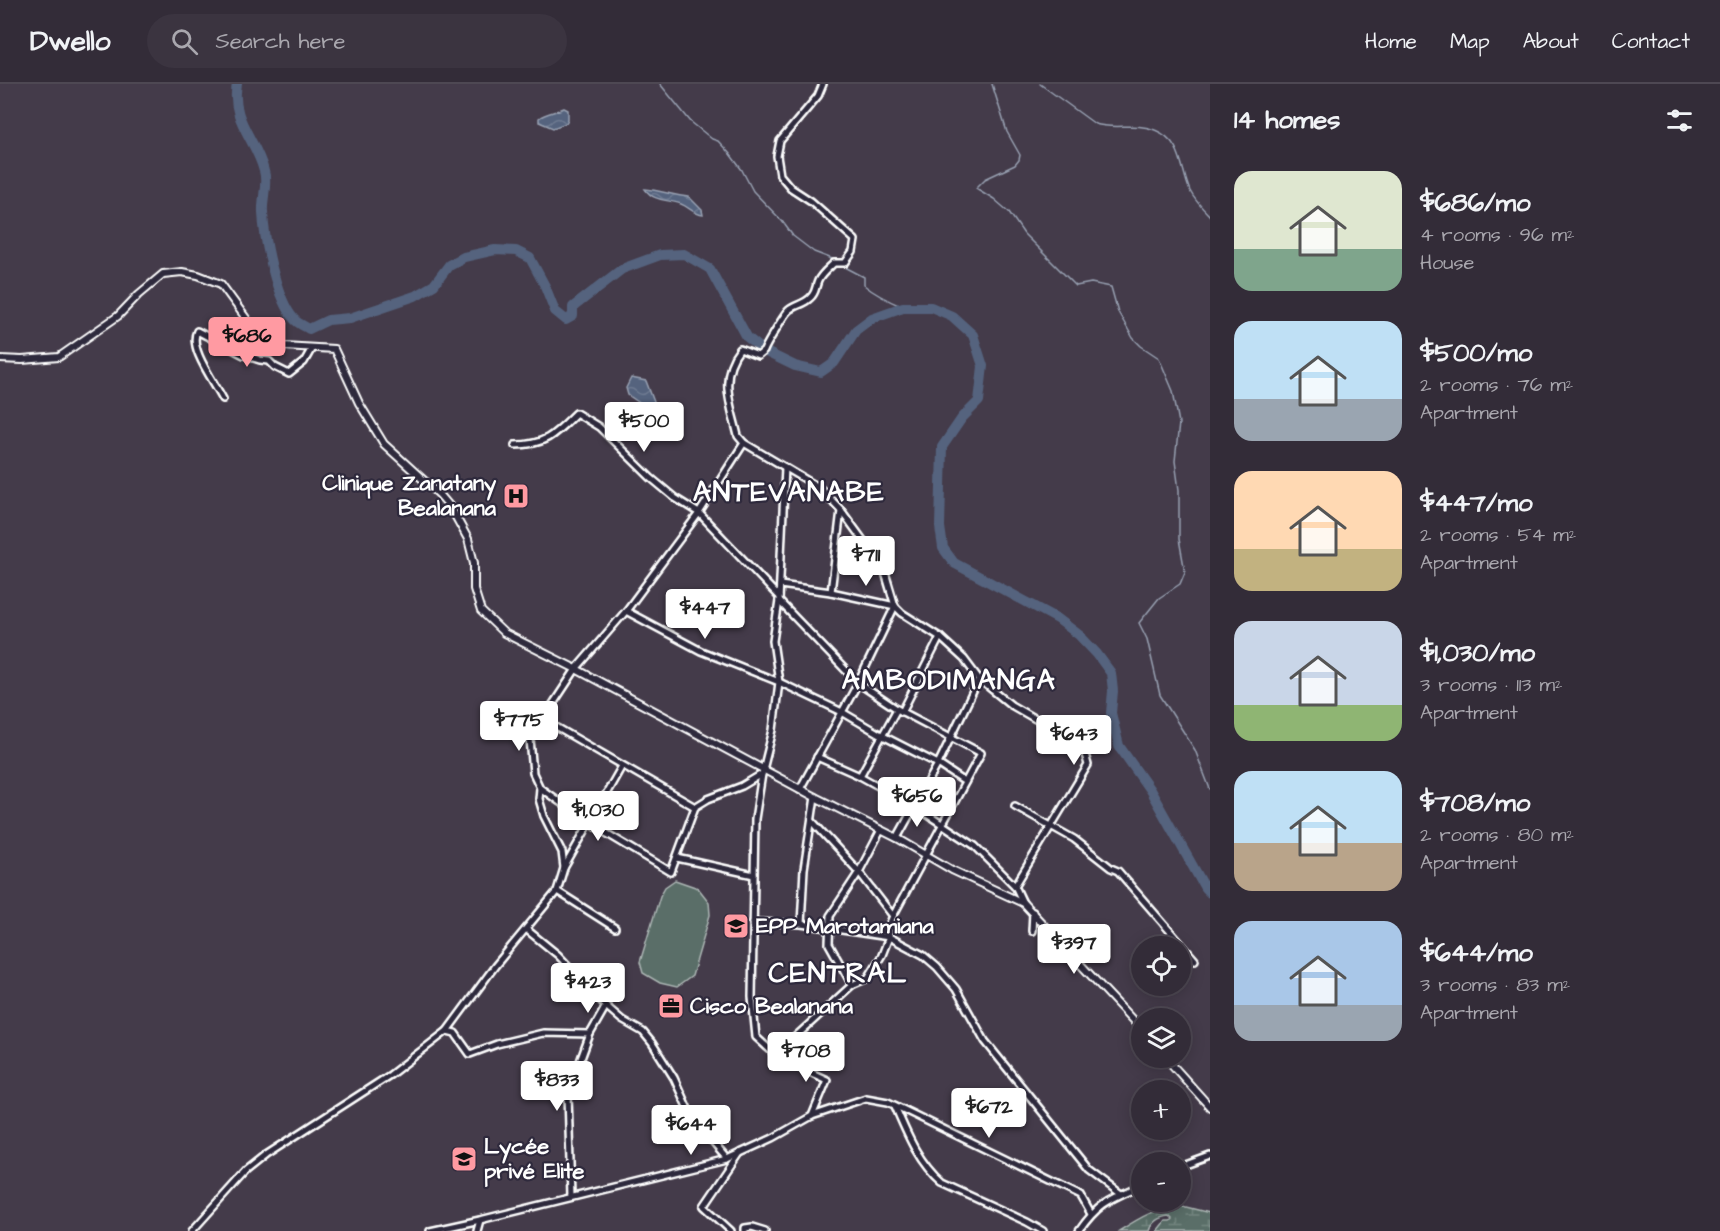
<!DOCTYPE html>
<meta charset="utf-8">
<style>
:root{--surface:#332c38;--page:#3b3440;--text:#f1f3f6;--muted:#a9a7ae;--line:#4e4853;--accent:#ff9aa2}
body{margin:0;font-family:"Architects Daughter",sans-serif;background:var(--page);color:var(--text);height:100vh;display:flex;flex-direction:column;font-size:22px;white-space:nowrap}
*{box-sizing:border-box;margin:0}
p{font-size:20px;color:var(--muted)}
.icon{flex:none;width:33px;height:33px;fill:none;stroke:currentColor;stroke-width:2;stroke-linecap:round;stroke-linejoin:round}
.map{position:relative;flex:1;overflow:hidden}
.drawer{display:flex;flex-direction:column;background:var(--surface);width:510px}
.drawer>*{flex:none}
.fabs{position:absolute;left:1131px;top:852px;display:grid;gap:12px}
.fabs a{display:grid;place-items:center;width:60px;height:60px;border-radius:50%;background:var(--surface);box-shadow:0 3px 15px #0003,0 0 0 2px var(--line);font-size:30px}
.price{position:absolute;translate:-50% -51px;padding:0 14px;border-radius:6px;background:#fff;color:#222;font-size:20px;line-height:39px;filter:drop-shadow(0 2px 3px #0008)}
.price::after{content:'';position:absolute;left:50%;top:36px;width:18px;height:14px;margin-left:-9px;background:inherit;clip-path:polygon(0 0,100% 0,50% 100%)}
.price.current{background:var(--accent);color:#111}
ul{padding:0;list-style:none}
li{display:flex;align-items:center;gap:18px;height:150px;padding:0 24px}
li span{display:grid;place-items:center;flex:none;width:168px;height:120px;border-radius:18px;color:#555}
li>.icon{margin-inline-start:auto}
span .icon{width:72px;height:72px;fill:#fffc;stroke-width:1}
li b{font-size:26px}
h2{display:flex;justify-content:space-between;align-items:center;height:72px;padding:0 24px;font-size:26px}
header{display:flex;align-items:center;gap:36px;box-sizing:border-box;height:84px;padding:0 30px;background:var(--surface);border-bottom:2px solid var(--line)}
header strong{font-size:28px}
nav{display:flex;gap:33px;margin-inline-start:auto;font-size:21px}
.search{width:420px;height:54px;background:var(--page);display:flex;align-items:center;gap:15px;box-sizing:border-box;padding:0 21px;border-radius:33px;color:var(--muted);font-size:22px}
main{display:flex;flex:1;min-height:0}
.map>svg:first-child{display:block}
</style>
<header>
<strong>Dwello</strong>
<div class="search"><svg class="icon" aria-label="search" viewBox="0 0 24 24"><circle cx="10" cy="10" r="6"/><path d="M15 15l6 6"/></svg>Search here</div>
<nav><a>Home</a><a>Map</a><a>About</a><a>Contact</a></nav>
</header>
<main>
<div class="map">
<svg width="1210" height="1147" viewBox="0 0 1210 1147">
<defs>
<pattern id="wetland-marsh" width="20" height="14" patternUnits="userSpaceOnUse" patternTransform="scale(1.5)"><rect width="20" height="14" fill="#5a6e68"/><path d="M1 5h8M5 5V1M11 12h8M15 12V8" fill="none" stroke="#73847f"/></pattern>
<pattern id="water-waves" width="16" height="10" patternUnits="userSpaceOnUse" patternTransform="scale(1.5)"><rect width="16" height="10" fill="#54637e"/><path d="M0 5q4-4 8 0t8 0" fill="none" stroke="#6e7a91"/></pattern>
</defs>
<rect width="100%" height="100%" fill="#443b4a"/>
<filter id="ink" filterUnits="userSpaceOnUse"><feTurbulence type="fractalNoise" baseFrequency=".0167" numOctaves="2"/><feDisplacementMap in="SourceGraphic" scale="12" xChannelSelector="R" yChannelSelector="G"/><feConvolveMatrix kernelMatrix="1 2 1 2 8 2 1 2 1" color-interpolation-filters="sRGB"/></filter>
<g filter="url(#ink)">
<polygon fill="#5a6e68" stroke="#acb6b4" stroke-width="1.5" points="675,796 698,804 709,818 710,831 692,892 677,903 660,899 643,889 640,878 660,812 665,803"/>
<path fill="url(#wetland-marsh)" stroke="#acb6b4" stroke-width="1.5" d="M1182,1122L1210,1129V1147H1157L1165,1137H1170L1172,1135L1169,1132C1160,1133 1152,1137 1149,1147H1119C1141,1133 1155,1124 1182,1122Z"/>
<g fill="url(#water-waves)" stroke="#98a1b2" stroke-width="1.5">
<path d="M564,24L568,26V35L566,39L553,44L539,38V34C546,29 556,28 564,24Z"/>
<path d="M645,105C660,106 674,112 689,113L702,126L703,131C694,130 689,123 681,120C667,115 654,118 645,105Z"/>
<polygon points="631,294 646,297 654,318 652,322 644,322 628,311 626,304"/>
</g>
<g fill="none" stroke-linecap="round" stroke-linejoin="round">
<g stroke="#98a1b2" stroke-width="1.5">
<polyline points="660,0 691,38 712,55 718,57 730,70 742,86 753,107 782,137 793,152 814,168 835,176"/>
<polyline points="992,0 1007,48 1020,71 1019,76 1015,81 985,95 976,104 994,115 1009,128 1024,150 1076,202 1091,199 1111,203 1118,228 1133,254 1141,262 1159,274 1173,307 1179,339 1175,377 1179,406 1179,455 1185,488 1180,500 1159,514 1139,539 1147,555 1160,611 1195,666 1210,705"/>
<path d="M1040,0L1095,40C1114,46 1136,38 1155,46C1183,57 1180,84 1190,107C1195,117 1202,124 1210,132"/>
<path d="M845,183L864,193V201C876,211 889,217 903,223"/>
</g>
<path stroke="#54637e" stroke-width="10" d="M237,0C230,36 256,55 264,87C268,99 262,115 263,128C264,155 276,215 294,235C297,239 304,242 309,245L328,236L350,234L415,212L434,201L449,181L464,173L495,166L516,167L530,174L545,202L555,227L566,236L573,232V223L622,185L660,171L684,170L710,185L747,253L764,267L795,282L821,288L834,279L856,246L872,234L903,223H931L952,232L973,251L983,282L979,317L962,334L942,363L940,443L943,464L954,479L1058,535L1079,551L1097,570L1111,589L1113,607L1111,629L1119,662L1150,706L1205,804L1210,809"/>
<g stroke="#fff" stroke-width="10">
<g id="minor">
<path d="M823,0L818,12L780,57L777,72L780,91L791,104L811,117L855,156L853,168L845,179H834C829,184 821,190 818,197C815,204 816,209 810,214C804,220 795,221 789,226C785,229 765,263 764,267L758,272L740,265C718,293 731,321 738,352L744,359L820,404L841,426L884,485L895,522L902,529L940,553L964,575L979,595L1011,621L1063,651L1085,670L1088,681L1015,802"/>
<path d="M223,315C214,297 188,264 197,247L244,271L260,276L269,277L275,283L289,290L304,278L312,264"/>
<polyline points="744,359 699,429 626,527 576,585 530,655 533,689 540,704 591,740 671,788 695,723 708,715 742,702 762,690"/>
<path d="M515,361C546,361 555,350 576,329L599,343L651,394L675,414L699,429L779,513"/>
<polyline points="785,383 779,517 773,557 779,598 773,646 762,690 755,735 752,913 756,953 779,974 827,996 812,1032"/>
<polyline points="780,501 831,508 895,522"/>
<polyline points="831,508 841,426"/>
<polyline points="626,527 701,567 779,598 842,628 883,652 938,680 965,698"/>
<polyline points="902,628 940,553"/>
<polyline points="544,636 695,723"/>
<polyline points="817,673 860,692 916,723 975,762 1015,802 1023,819"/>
<polyline points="860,692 897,625"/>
<polyline points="800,705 858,599 895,522"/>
<polyline points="1015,722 1074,755 1111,784 1118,787 1195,876"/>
<polyline points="812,737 859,788 893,832"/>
<polyline points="897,754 938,680 979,595"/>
<polyline points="677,774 754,791"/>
<polyline points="564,784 622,682"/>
<polyline points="557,807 615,844"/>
<polyline points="753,838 801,840 889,853 923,871 937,883 956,905 985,957 1089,1086 1121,1110"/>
<polyline points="801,840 804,785 815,713"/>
<polyline points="526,845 558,871 606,922 622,936 643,948 652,959 674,994 692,1034 727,1075"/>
<polyline points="1032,847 1033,828"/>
<polyline points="852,901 829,860 830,832 859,788 881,746"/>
<polyline points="447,947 455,949 470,970 497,960 543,949 590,950"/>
<polyline points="779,974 793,955 852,901 868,894 882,871 889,853 889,841 893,832 981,669 897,625 858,599 779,517"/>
<path d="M895,1022C907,1050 918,1078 942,1099L1027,1138L1043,1147"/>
<polyline points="1180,1083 1210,1072"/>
<polyline points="571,1113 568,1010 590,950 606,922"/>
<polyline points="192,1147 246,1087 266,1071 390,991 447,947 495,882 557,807 564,784 562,768 544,732 539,715 540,704"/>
<polyline points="430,1147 480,1136 727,1075 773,1054 812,1032 866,1014 888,1018 1081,1112 1091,1130"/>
<polyline points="477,1147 480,1136"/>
<polyline points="731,1147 704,1122 740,1069"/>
<polyline points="745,1147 745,1144 752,1143 765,1147"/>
<path d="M1079,1147C1099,1118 1111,1115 1142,1101"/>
</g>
</g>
<g stroke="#fff" stroke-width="10">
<g id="tertiary">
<polyline points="0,275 22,276 59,273 118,232 139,210 163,190 182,188 198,191 221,200 248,237 263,253 284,262 334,265 359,319 384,360 440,411 451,424 468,455 474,479 474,505 481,527 504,549 576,585 815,713 897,754 952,786 1023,819 1142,946"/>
<polyline points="1166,974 1210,1023"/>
</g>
</g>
<use href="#minor" stroke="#2f2a3d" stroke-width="5"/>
<use href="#tertiary" stroke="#2f2a3d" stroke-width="6"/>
</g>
</g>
<defs>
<g id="hospital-square" transform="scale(1.35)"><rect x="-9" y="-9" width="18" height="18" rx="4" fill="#ff9aa2" stroke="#2f2a3d"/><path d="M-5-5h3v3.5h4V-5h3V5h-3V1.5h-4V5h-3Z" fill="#111"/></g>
<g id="school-square" transform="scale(1.35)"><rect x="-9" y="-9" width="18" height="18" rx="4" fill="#ff9aa2" stroke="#2f2a3d"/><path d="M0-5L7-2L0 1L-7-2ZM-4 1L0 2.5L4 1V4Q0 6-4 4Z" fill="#111"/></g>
<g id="office-square" transform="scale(1.35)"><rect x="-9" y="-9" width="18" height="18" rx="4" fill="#ff9aa2" stroke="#2f2a3d"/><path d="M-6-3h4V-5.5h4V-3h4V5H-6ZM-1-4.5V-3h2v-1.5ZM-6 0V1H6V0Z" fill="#111"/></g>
</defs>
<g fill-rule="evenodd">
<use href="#hospital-square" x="516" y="412"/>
<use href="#school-square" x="736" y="842"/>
<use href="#office-square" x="671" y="922"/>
<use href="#school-square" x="464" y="1075"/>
</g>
<g text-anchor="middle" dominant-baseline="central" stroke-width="4.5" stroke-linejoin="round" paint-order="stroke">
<g font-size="22" font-weight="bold" fill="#fff" stroke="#2f2a3d" text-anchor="start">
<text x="496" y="399" text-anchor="end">Clinique Zanatany<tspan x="496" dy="25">Bealanana</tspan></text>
<text x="756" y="842">EPP Marotamiana</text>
<text x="690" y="922">Cisco Bealanana</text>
<text x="484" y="1062">Lycée<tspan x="484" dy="25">privé Elite</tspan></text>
</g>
<g font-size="28" font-weight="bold" letter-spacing="1.5" fill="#fff" stroke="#2f2a3d">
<text x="789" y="408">ANTEVANABE</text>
<text x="949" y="596">AMBODIMANGA</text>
<text x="838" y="889">CENTRAL</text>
</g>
</g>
</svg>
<div class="fabs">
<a><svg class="icon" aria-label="locate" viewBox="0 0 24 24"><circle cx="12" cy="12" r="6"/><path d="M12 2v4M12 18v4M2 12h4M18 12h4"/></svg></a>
<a><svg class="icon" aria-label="layers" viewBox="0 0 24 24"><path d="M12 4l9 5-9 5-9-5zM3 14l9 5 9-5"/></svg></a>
<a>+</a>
<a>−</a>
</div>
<b class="price current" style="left:247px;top:284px">$686</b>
<b class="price" style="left:644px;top:369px">$500</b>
<b class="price" style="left:866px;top:503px">$711</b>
<b class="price" style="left:705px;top:556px">$447</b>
<b class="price" style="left:519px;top:668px">$775</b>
<b class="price" style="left:1074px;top:682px">$643</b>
<b class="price" style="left:917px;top:744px">$656</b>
<b class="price" style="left:598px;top:758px">$1,030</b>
<b class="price" style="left:1074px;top:891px">$397</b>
<b class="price" style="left:588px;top:930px">$423</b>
<b class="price" style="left:806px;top:999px">$708</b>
<b class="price" style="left:557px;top:1028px">$833</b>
<b class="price" style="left:989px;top:1055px">$672</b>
<b class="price" style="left:691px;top:1072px">$644</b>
</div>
<section class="drawer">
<h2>14 homes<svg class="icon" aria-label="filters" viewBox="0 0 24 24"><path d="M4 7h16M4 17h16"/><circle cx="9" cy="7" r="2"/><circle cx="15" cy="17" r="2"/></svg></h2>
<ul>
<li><span style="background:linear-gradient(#dfe7d0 65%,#7fa58c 0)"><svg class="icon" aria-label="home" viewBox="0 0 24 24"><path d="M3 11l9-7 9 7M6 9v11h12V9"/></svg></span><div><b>$686/mo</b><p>4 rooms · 96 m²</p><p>House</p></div></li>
<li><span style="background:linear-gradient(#bfe0f5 65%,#9aa5b1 0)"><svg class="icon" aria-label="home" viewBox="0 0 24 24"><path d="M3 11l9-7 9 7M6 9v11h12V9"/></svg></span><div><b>$500/mo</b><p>2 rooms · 76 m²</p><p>Apartment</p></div></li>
<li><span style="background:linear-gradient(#ffd9b3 65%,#c2b280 0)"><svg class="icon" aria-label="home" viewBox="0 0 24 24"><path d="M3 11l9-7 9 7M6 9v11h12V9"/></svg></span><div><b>$447/mo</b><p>2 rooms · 54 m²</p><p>Apartment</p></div></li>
<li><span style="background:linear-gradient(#c9d6e8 70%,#8fb573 0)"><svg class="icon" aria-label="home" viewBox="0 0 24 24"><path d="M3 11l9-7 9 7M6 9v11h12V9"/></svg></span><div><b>$1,030/mo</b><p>3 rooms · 113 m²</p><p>Apartment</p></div></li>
<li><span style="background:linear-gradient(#bfe0f5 60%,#b9a48a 0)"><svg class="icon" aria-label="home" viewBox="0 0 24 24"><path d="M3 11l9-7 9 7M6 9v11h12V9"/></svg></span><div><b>$708/mo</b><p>2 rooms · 80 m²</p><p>Apartment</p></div></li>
<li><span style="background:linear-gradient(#a9c7e8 70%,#9aa5b1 0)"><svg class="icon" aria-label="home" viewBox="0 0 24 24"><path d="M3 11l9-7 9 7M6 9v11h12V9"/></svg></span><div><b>$644/mo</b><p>3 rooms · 83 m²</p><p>Apartment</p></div></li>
</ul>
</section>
</main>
